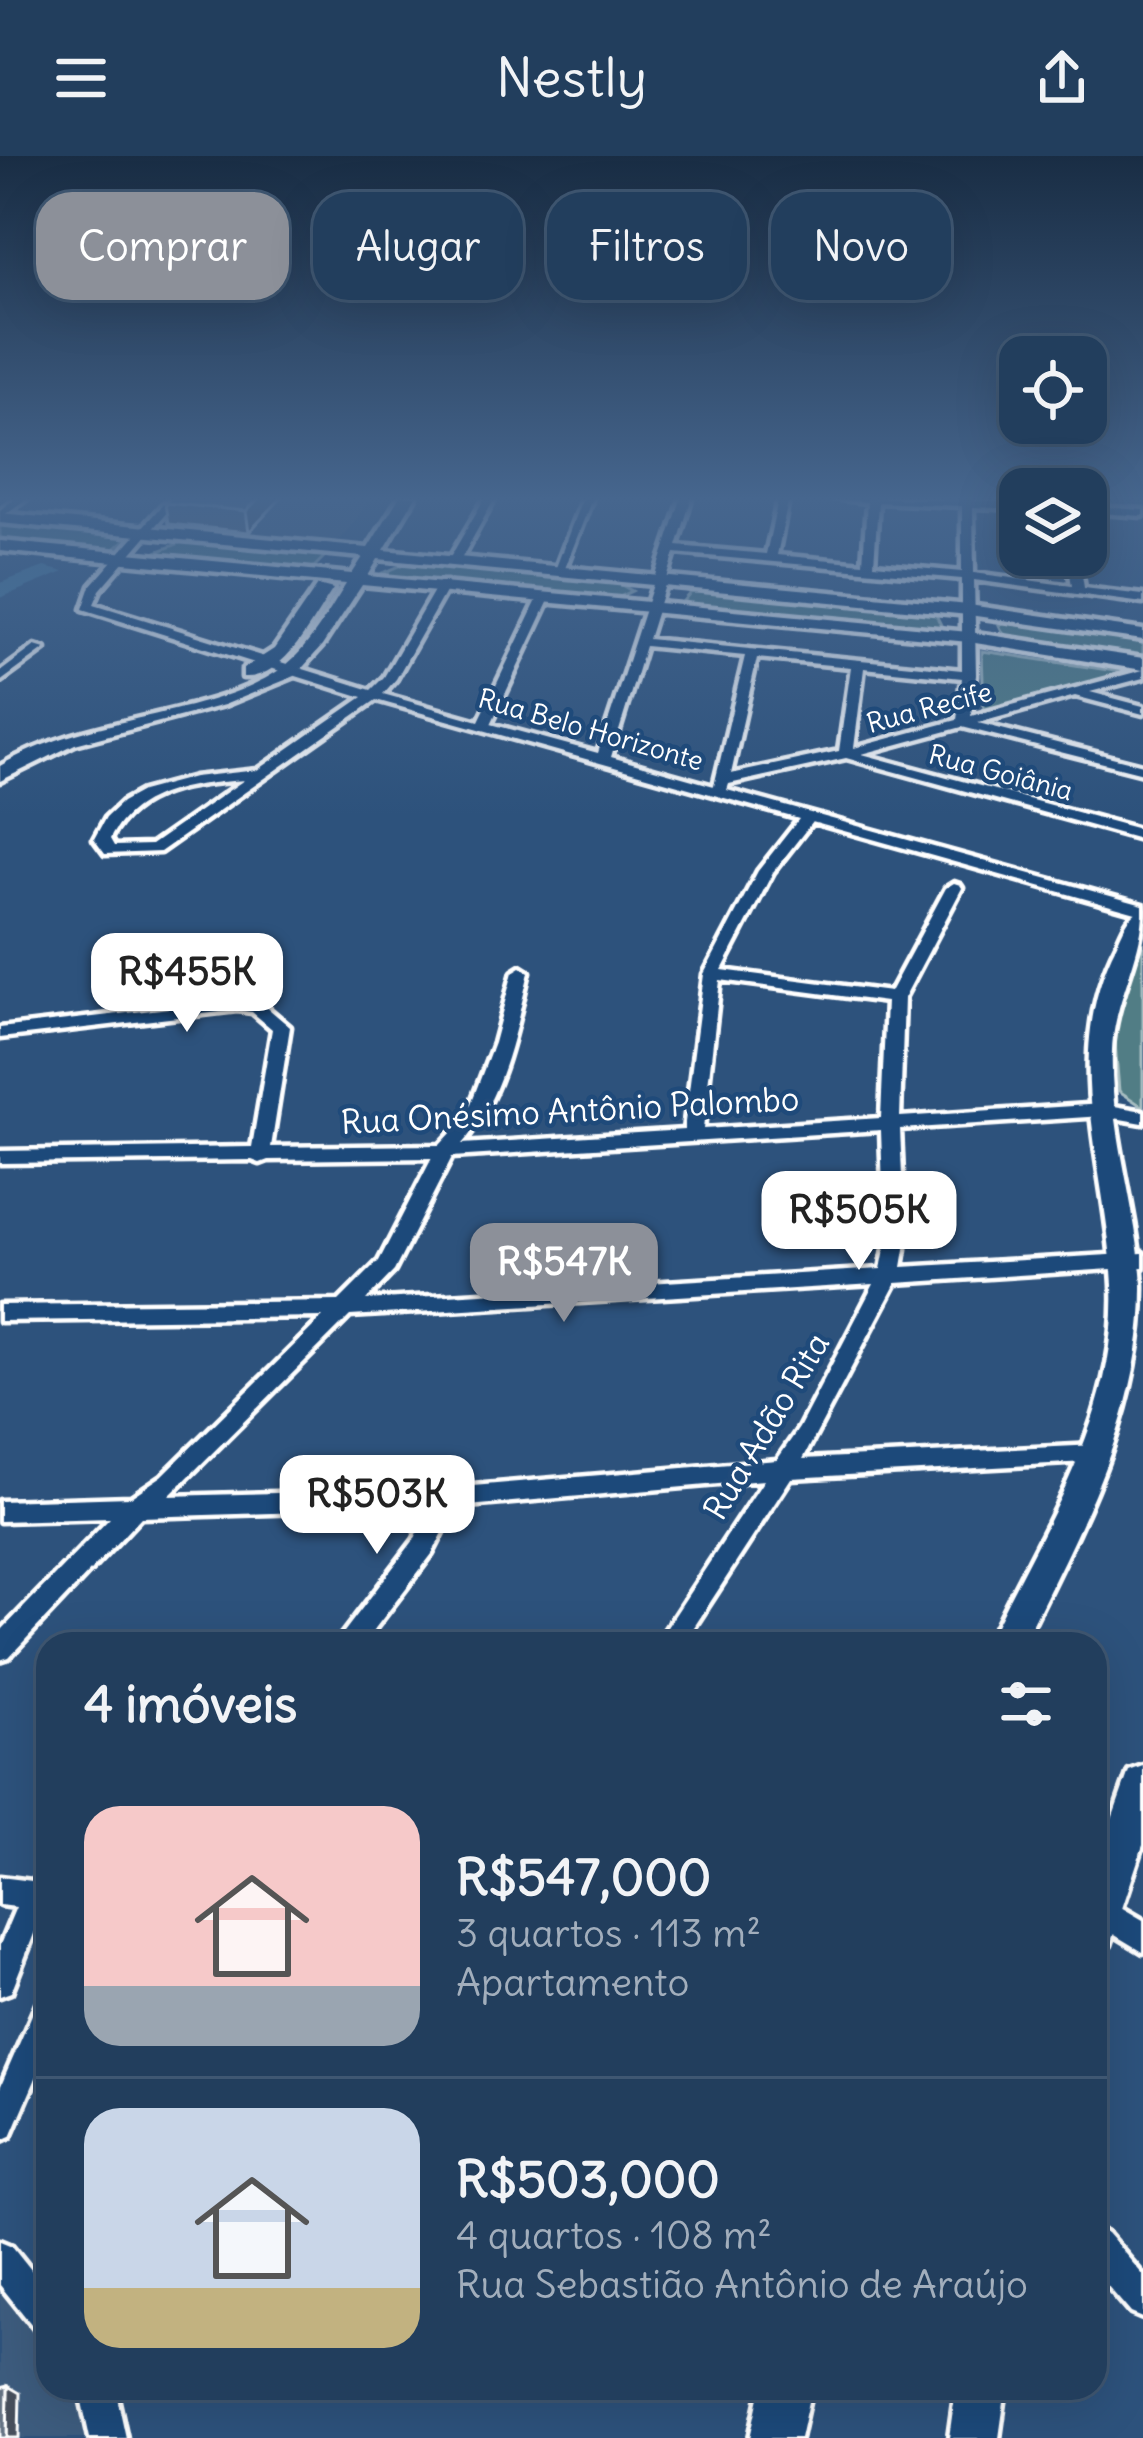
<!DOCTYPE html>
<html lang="pt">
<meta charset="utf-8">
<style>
:root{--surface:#223e5d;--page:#2e4966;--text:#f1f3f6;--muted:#a2aebc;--line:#3f5772;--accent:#8c9099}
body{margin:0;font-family:Delius,sans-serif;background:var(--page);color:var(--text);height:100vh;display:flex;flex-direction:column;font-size:45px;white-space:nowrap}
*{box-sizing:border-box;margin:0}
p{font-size:39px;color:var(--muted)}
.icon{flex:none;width:66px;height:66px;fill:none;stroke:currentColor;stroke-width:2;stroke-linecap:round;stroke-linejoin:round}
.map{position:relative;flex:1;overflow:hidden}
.side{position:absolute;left:36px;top:1476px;width:1071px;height:768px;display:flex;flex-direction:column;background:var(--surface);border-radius:36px;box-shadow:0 12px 48px #0002,0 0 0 3px var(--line)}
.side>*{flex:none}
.hud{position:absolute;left:36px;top:36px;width:1071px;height:108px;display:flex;gap:24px}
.fabs{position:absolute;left:999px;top:180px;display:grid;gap:24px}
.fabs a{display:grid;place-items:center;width:108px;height:108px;border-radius:24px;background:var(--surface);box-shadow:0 12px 48px #0002,0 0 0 3px var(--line);font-size:60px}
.price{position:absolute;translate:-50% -102px;padding:0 27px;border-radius:24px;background:#fff;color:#222;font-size:39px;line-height:78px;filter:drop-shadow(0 3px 6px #0008)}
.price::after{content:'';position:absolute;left:50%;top:72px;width:36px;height:27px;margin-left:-18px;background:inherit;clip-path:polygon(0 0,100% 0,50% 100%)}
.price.active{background:var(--accent);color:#fff}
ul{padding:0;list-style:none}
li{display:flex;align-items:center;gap:36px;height:300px;padding:0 48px}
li+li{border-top:3px solid var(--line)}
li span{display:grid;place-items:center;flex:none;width:336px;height:240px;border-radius:36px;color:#555}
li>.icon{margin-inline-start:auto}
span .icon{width:144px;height:144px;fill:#fffc;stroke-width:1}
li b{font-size:51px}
h2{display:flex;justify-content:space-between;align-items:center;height:144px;padding:0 48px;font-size:51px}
.chip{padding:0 42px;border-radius:36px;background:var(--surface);box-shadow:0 12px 48px #0002,0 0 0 3px var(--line);font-size:42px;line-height:108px}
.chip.active{background:var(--accent);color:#fff}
header{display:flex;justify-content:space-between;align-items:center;height:156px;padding:0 48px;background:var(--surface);font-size:54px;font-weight:600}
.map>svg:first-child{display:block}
</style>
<header><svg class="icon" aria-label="menu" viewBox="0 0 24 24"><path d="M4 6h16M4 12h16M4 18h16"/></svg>Nestly<svg class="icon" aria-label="share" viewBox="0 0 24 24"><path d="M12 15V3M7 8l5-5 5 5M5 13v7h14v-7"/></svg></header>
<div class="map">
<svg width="1143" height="2282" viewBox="0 0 1143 2282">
<rect width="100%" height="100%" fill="#2d527c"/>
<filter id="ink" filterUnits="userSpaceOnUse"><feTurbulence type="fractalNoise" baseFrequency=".00833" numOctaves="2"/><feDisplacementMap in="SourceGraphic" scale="24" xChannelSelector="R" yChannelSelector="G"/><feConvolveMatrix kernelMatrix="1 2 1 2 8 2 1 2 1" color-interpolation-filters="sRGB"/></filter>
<g filter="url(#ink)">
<g fill="#3e5c7e">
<polygon points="186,340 373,340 341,383 321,386 154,373"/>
<polygon points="0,2127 48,2188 48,2232 83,2232 94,2282 0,2282"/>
</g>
<g fill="#517d85" stroke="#a8bec2" stroke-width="3">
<polygon points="0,368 121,379 127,382 109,398 0,388"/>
<polygon points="185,385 321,397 326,399 308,417 154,397"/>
<polygon points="409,406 616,426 632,435 613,444 397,424 383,417"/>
<polygon points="706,434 927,456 936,459 941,469 930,476 697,453 683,445 690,437"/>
<polygon points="1010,464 1143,486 1143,507 1017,487 1005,481 999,469"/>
<polygon points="982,495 1122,516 1121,525 984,557"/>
<polygon points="1143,786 1143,951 1119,935 1113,862"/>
</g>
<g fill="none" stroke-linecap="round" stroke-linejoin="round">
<polygon fill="#42799e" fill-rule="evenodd" points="44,411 64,416 0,442 0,427"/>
<g stroke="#fff" stroke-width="9">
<g id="street">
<polygon points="18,340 30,340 0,362 0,354"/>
<path d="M170,340H181L100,434L94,448L371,534L384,521L439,426H447L449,429L396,523L383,538L479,565L539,440L549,437L551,440L491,568L598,597L682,340H692L677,390L766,398L779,340H789L777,399L863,407L867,346L814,340L962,344V340H972V344L1020,347V353L973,351L974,417L1072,430L1067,399H1079L1084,432L1143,439V447L974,424L976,519L971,560L1143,514V522L1090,536L1143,550V558L1075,540L978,567L1143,609V617L962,571L862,598L1143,674V684L846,602L729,628L727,634L1143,749V759L812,666L773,716L722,814L890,836L946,732L954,727L960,729L962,732L904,842L900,961L1103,948L1143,955V967L1103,960L900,973L905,1093L902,1111L1143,1097V1111L896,1127L803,1303L1097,1289L1105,1291L1109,1298L1105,1305L791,1322L683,1488H656L764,1324L456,1351L432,1398L363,1488H335L414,1384L431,1352L141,1361L9,1501L0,1504V1476L110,1362L0,1365V1345L131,1341L162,1320L323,1161L0,1165V1149L339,1145L379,1105L432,1002L268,1004L260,1007L252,1004L0,1007V995L252,991L272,873L252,856L237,854L0,882V872L237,844L263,848L290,871L271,991L440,989L466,961L494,887L513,816L521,811L529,816C515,874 503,942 462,988L684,974L704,818L758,715L799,663L376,544L160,696L105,698L94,683L106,661L122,646L142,635L194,621L258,614L363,541L83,453L91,430ZM878,346L962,350V416L874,408ZM675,397L962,423V514L648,483ZM645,490L745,500L714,630L611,601ZM757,502L851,511L839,595L731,618ZM864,512L962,522L957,564L854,592ZM244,624L151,689L114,690L110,683C135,633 194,628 244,624ZM720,824L886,846L881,962L703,973ZM881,974L885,1093L881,1113L366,1144L394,1115L452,1001ZM874,1128L799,1272L777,1304L449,1332L169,1340L350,1160Z"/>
<polygon points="486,340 496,340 460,405 450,407 448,405"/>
<polygon points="583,340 593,340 564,415 554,417"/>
<polygon points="1086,350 1143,354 1143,360 1086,356"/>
<polygon points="35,490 45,493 0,526 0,516"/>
<polygon points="0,1721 48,1727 48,1755 43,1755 11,1836 0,1840 0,1789 16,1751 0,1749"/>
<polygon points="1095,1736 1143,1764 1143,1796 1095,1767"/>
<polygon points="48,1843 48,1894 11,1980 0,1985 0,1932 37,1847"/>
<polygon points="1095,2072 1107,2077 1143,2119 1143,2162 1131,2157 1095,2115"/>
<polygon points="0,2085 12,2090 48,2135 48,2179 36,2174 0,2129"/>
<polygon points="79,2232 115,2232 126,2282 90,2282"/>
</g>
</g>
<g stroke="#fff" stroke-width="9">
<g id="secondary">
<path d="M400,340H416L384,394L969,449L1143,474V484L969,459L378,403L368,420L969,476L1143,502V514L969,486L362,429L322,490L295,520L224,549L75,588L0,625V610C87,557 215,563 286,509C311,489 329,455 346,428L0,395V385L352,418L363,401L0,367V357L368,392Z"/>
<path d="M318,429L333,433C313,462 285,524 243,521V513L274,493Z"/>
<path d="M1143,753C1143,801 1114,843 1112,894C1109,973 1137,1050 1142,1129C1143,1259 1078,1375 1023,1488H987C1041,1373 1119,1262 1113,1129C1107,1012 1059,900 1117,788C1123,775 1128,758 1143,753Z"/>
<polygon points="1143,1610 1143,1689 1110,1789 1095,1795 1095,1712 1129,1615"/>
<polygon points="761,2232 811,2232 800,2282 750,2282"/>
<polygon points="956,2232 1006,2232 999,2282 949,2282"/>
</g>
</g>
<use href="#street" fill="#1f4a7a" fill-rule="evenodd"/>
<use href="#secondary" fill="#1f4a7a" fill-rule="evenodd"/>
</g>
<polygon fill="#576372" stroke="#fff" stroke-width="3" points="172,340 283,340 249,376 168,368 165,347"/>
<g fill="#47505c" stroke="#fff" stroke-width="3">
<polygon points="261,340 283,340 249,376 246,355"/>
<polygon points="8,2230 20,2237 19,2282 7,2282"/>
</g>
<g fill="#657384" stroke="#fff" stroke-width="3">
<polygon points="172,340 261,340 246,355 165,347"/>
<polygon points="8,2230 7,2282 0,2282 0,2232"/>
</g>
</g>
<linearGradient id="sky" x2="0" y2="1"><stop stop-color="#192d44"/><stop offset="0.52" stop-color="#46668e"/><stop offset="1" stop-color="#46668e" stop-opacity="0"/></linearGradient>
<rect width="1143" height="659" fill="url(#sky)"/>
<g text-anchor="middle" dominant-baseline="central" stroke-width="9" stroke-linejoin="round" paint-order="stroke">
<g font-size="27" fill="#fff" stroke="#1f4a7a">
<text transform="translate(929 551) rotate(-15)">Rua Recife</text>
<text transform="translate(591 573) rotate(16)">Rua Belo Horizonte</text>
<text transform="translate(1001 616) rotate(15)">Rua Goiânia</text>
</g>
<g font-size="33" fill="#fff" stroke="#1f4a7a">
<text transform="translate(570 954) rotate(-3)">Rua Onésimo Antônio Palombo</text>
<text transform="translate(766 1270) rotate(-59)">Rua Adão Rita</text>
</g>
</g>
</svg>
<div class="fabs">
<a><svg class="icon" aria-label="locate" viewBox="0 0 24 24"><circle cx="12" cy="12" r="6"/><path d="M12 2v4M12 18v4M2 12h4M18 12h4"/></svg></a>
<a><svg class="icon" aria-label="layers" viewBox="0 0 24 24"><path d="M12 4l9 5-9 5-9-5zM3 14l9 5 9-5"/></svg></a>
</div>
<b class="price" style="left:187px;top:879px">R$455K</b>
<b class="price" style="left:859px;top:1117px">R$505K</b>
<b class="price active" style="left:564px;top:1169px">R$547K</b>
<b class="price" style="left:377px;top:1401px">R$503K</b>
<div class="hud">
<a class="chip active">Comprar</a>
<a class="chip">Alugar</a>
<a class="chip">Filtros</a>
<a class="chip">Novo</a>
</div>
<section class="side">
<h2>4 imóveis<svg class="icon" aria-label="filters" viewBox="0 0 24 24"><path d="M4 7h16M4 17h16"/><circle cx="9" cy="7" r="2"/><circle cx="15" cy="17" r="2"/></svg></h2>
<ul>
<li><span style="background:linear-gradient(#f6c9c9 75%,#9aa5b1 0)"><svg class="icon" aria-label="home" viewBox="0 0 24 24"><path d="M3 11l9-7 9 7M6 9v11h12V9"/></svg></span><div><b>R$547,000</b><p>3 quartos · 113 m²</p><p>Apartamento</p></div></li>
<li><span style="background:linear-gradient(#c9d6e8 75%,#c2b280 0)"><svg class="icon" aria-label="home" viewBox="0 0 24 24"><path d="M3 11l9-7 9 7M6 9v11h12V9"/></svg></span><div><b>R$503,000</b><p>4 quartos · 108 m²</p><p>Rua Sebastião Antônio de Araújo</p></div></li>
</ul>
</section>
</div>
